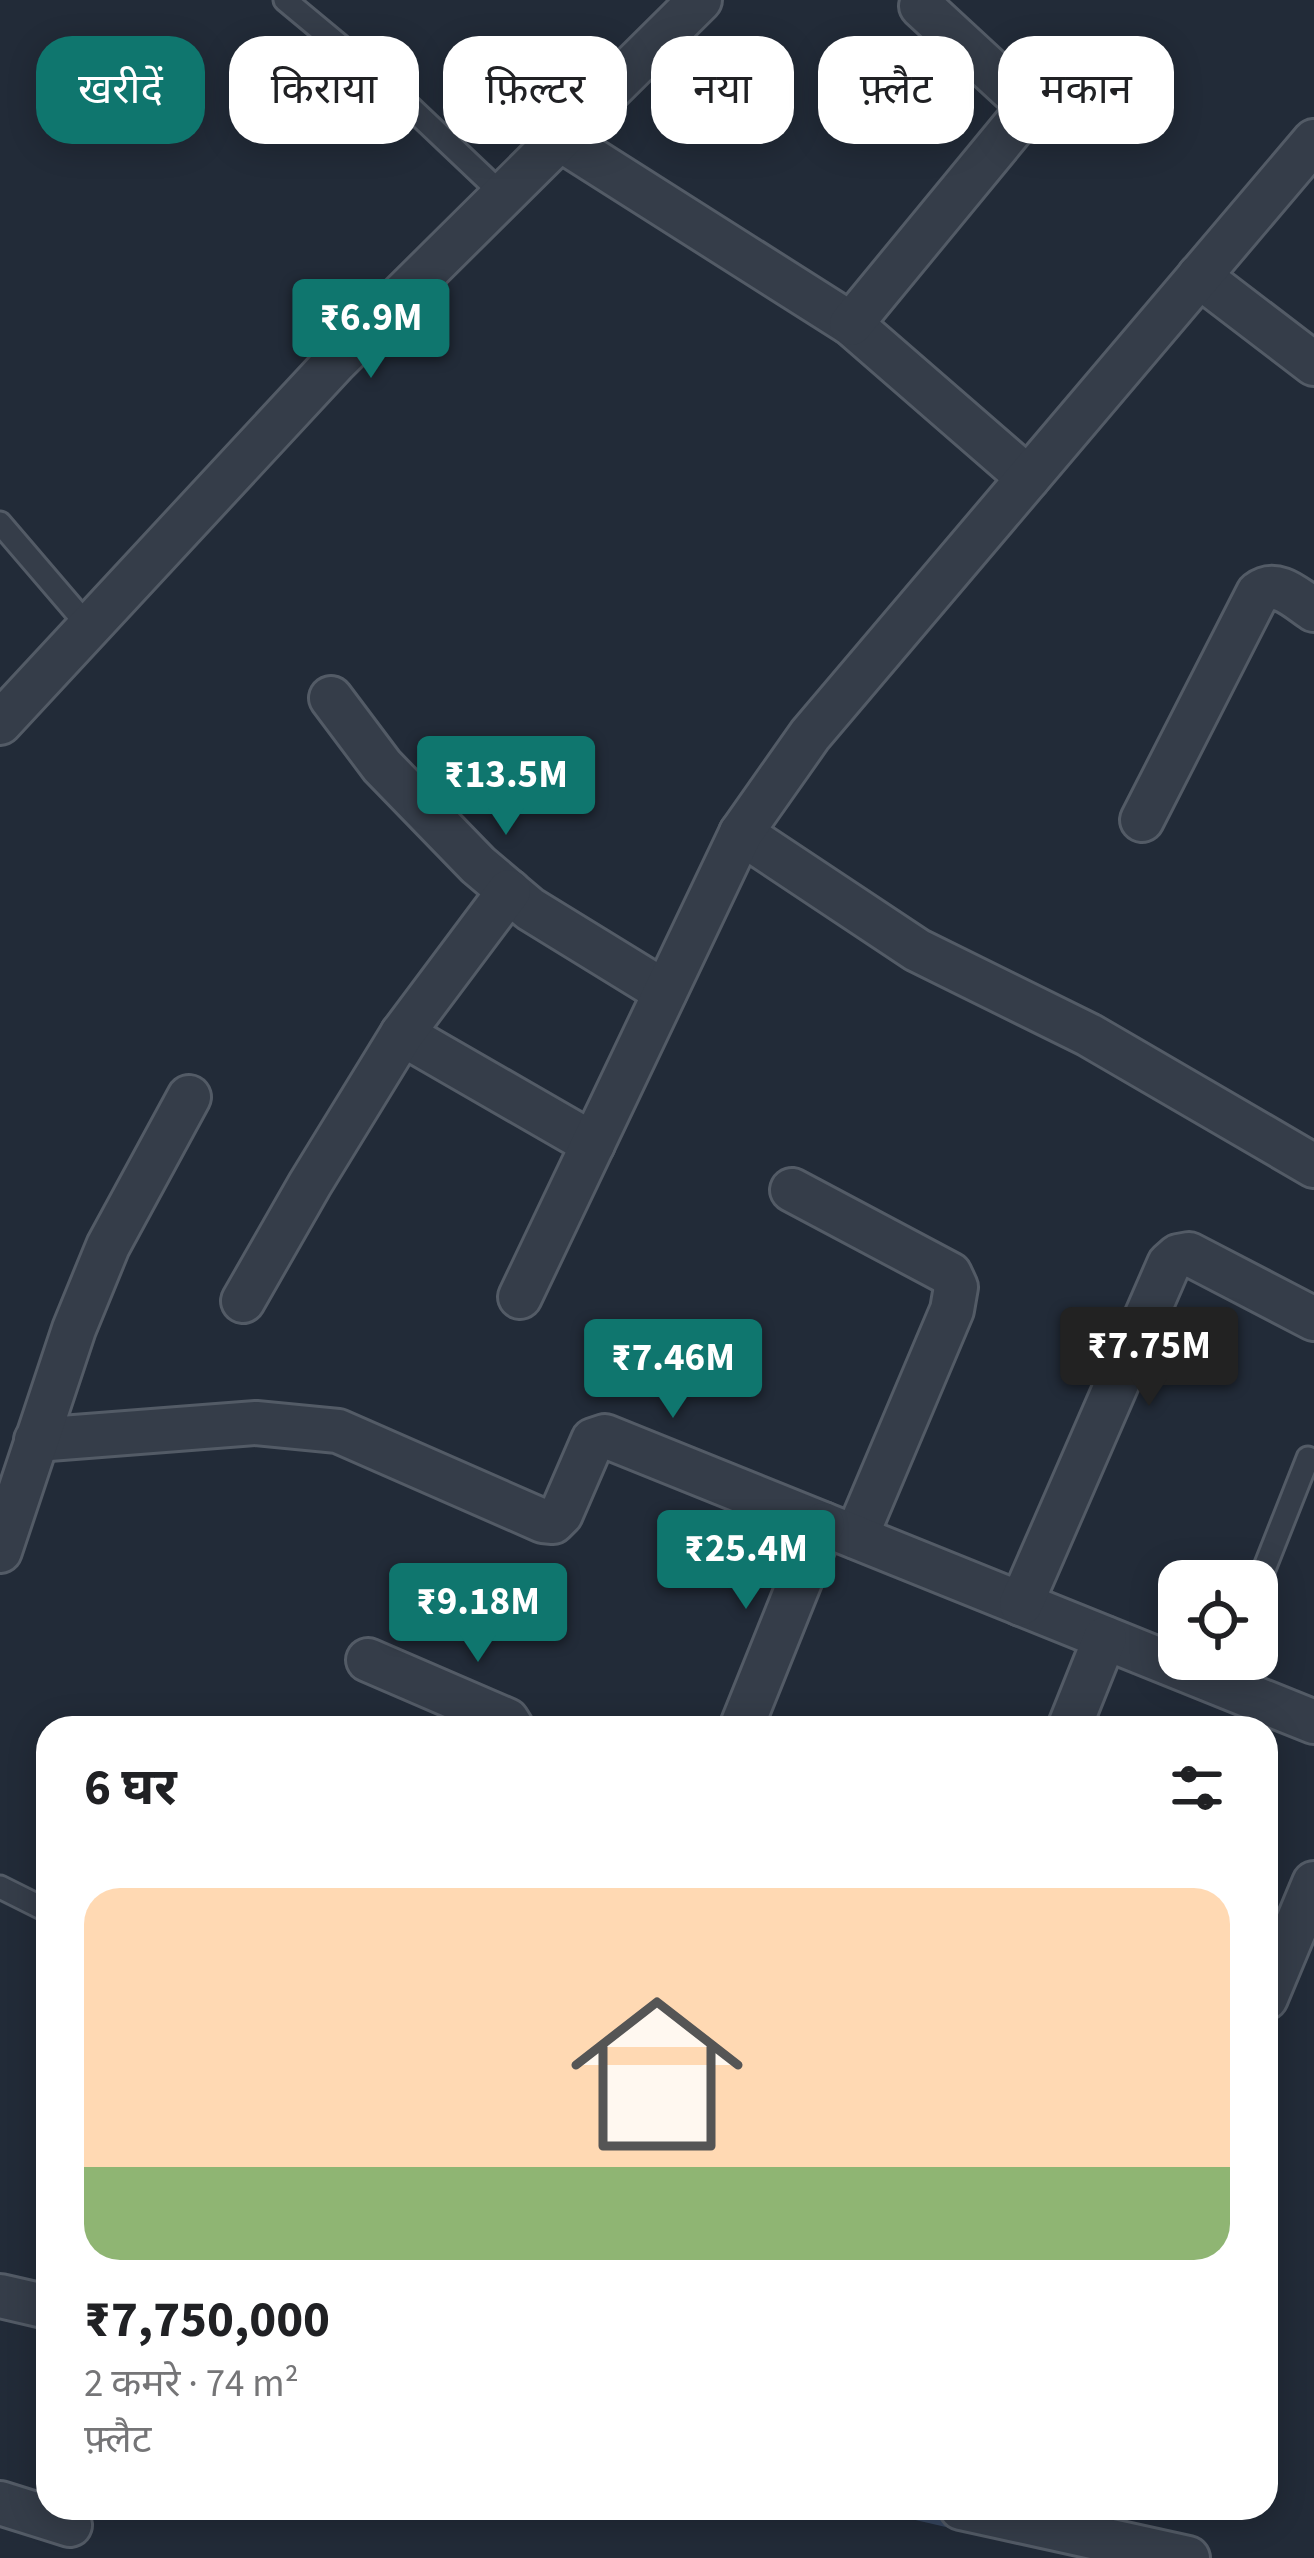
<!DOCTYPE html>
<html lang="hi">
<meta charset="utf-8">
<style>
:root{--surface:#fff;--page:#f6f6f6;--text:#202124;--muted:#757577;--line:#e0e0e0;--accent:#0f766e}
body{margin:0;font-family:"Source Sans 3","Noto Sans Devanagari",sans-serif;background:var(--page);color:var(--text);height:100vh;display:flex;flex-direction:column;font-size:45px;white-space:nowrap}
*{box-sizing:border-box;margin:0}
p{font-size:39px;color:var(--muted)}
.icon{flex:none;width:66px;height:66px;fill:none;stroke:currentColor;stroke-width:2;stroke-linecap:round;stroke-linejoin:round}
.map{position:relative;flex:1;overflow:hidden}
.details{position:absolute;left:36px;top:1716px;width:1242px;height:804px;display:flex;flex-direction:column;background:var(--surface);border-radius:36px;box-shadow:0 6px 30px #0003}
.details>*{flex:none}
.top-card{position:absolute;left:36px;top:36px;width:1242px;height:108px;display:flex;gap:24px}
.buttons{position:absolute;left:1158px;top:1560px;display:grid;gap:24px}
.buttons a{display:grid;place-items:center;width:120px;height:120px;border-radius:24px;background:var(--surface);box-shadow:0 6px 30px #0003;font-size:60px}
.price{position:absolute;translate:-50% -102px;padding:0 27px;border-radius:12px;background:var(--accent);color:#fff;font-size:39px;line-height:78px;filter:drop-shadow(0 3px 6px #0008)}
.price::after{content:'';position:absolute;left:50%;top:72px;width:36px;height:27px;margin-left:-18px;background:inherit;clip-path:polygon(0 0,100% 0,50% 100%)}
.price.selected{background:#222;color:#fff}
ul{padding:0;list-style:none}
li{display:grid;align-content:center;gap:24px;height:636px;padding:0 48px}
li+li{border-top:3px solid var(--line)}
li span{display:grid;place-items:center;height:372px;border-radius:36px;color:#555}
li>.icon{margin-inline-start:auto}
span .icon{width:216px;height:216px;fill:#fffc;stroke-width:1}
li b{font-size:51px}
h2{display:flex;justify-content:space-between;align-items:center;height:144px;padding:0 48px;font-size:51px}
.pill{padding:0 42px;border-radius:36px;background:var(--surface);box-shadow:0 6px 30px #0003;font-size:42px;line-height:108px}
.pill.selected{background:var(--accent);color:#fff}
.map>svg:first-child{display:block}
</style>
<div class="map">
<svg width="1314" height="2558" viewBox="0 0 1314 2558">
<rect width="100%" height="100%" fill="#222b38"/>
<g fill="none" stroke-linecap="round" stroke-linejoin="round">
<polyline stroke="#36465f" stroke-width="12" points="890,2508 959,2524"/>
<g stroke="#535b66" stroke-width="27">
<g id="service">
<polyline points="285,0 386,84 504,196"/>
<polyline points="0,523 89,627"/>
<polyline points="1257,1587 1308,1458"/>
<polyline points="0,1887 48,1911"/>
</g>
</g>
<g stroke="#535b66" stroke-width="48">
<g id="minor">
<polyline points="561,140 851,324 1028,478"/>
<polyline points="1199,276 1314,364"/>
<polyline points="851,324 1028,109 1025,102 921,6"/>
<polyline points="331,698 382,766 478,865 530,909 665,992"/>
<polyline points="0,723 336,361 700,0"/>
<path d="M1142,820L1258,593C1277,578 1297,599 1314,610"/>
<polyline points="741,833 917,950 1089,1035 1314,1166"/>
<polyline points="402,1034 593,1144"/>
<polyline points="792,1190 950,1274 956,1287 952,1310 856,1537"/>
<polyline points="520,1297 741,833 810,735 1314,141"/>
<polyline points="243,1301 310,1184 402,1034 509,891"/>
<polyline points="36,1440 256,1423 338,1431 543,1521 553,1522 561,1514 593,1440 605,1436 1314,1722"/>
<polyline points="0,1551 74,1329 108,1246 189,1097"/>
<polyline points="1021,1604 1169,1264 1178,1256 1189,1254 1314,1319"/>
<polyline points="368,1660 507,1720 512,1728"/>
<polyline points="741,1728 823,1524"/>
<polyline points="1069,1728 1105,1638"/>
<polyline points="1266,1998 1314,1883"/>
<polyline points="0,2296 48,2307"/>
<polyline points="0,2503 70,2525"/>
<polyline points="961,2508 1188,2558"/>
</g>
</g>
<use href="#service" stroke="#353d49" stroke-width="21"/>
<use href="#minor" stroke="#353d49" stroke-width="42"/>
</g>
</svg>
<div class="buttons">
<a><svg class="icon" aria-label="locate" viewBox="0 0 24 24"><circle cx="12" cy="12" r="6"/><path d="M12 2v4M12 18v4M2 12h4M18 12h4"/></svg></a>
</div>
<b class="price" style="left:371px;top:381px">₹6.9M</b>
<b class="price" style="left:506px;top:838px">₹13.5M</b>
<b class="price selected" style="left:1149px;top:1409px">₹7.75M</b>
<b class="price" style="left:673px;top:1421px">₹7.46M</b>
<b class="price" style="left:746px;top:1612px">₹25.4M</b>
<b class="price" style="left:478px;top:1665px">₹9.18M</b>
<div class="top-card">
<a class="pill selected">खरीदें</a>
<a class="pill">किराया</a>
<a class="pill">फ़िल्टर</a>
<a class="pill">नया</a>
<a class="pill">फ़्लैट</a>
<a class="pill">मकान</a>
</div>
<section class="details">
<h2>6 घर<svg class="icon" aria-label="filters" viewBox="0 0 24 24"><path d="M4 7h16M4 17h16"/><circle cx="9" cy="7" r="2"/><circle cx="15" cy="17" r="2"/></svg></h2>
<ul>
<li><span style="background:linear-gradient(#ffd9b3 75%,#8fb573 0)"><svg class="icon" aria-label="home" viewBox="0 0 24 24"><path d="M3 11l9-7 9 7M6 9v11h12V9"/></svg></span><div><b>₹7,750,000</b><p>2 कमरे · 74 m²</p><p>फ़्लैट</p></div></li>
</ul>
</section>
</div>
